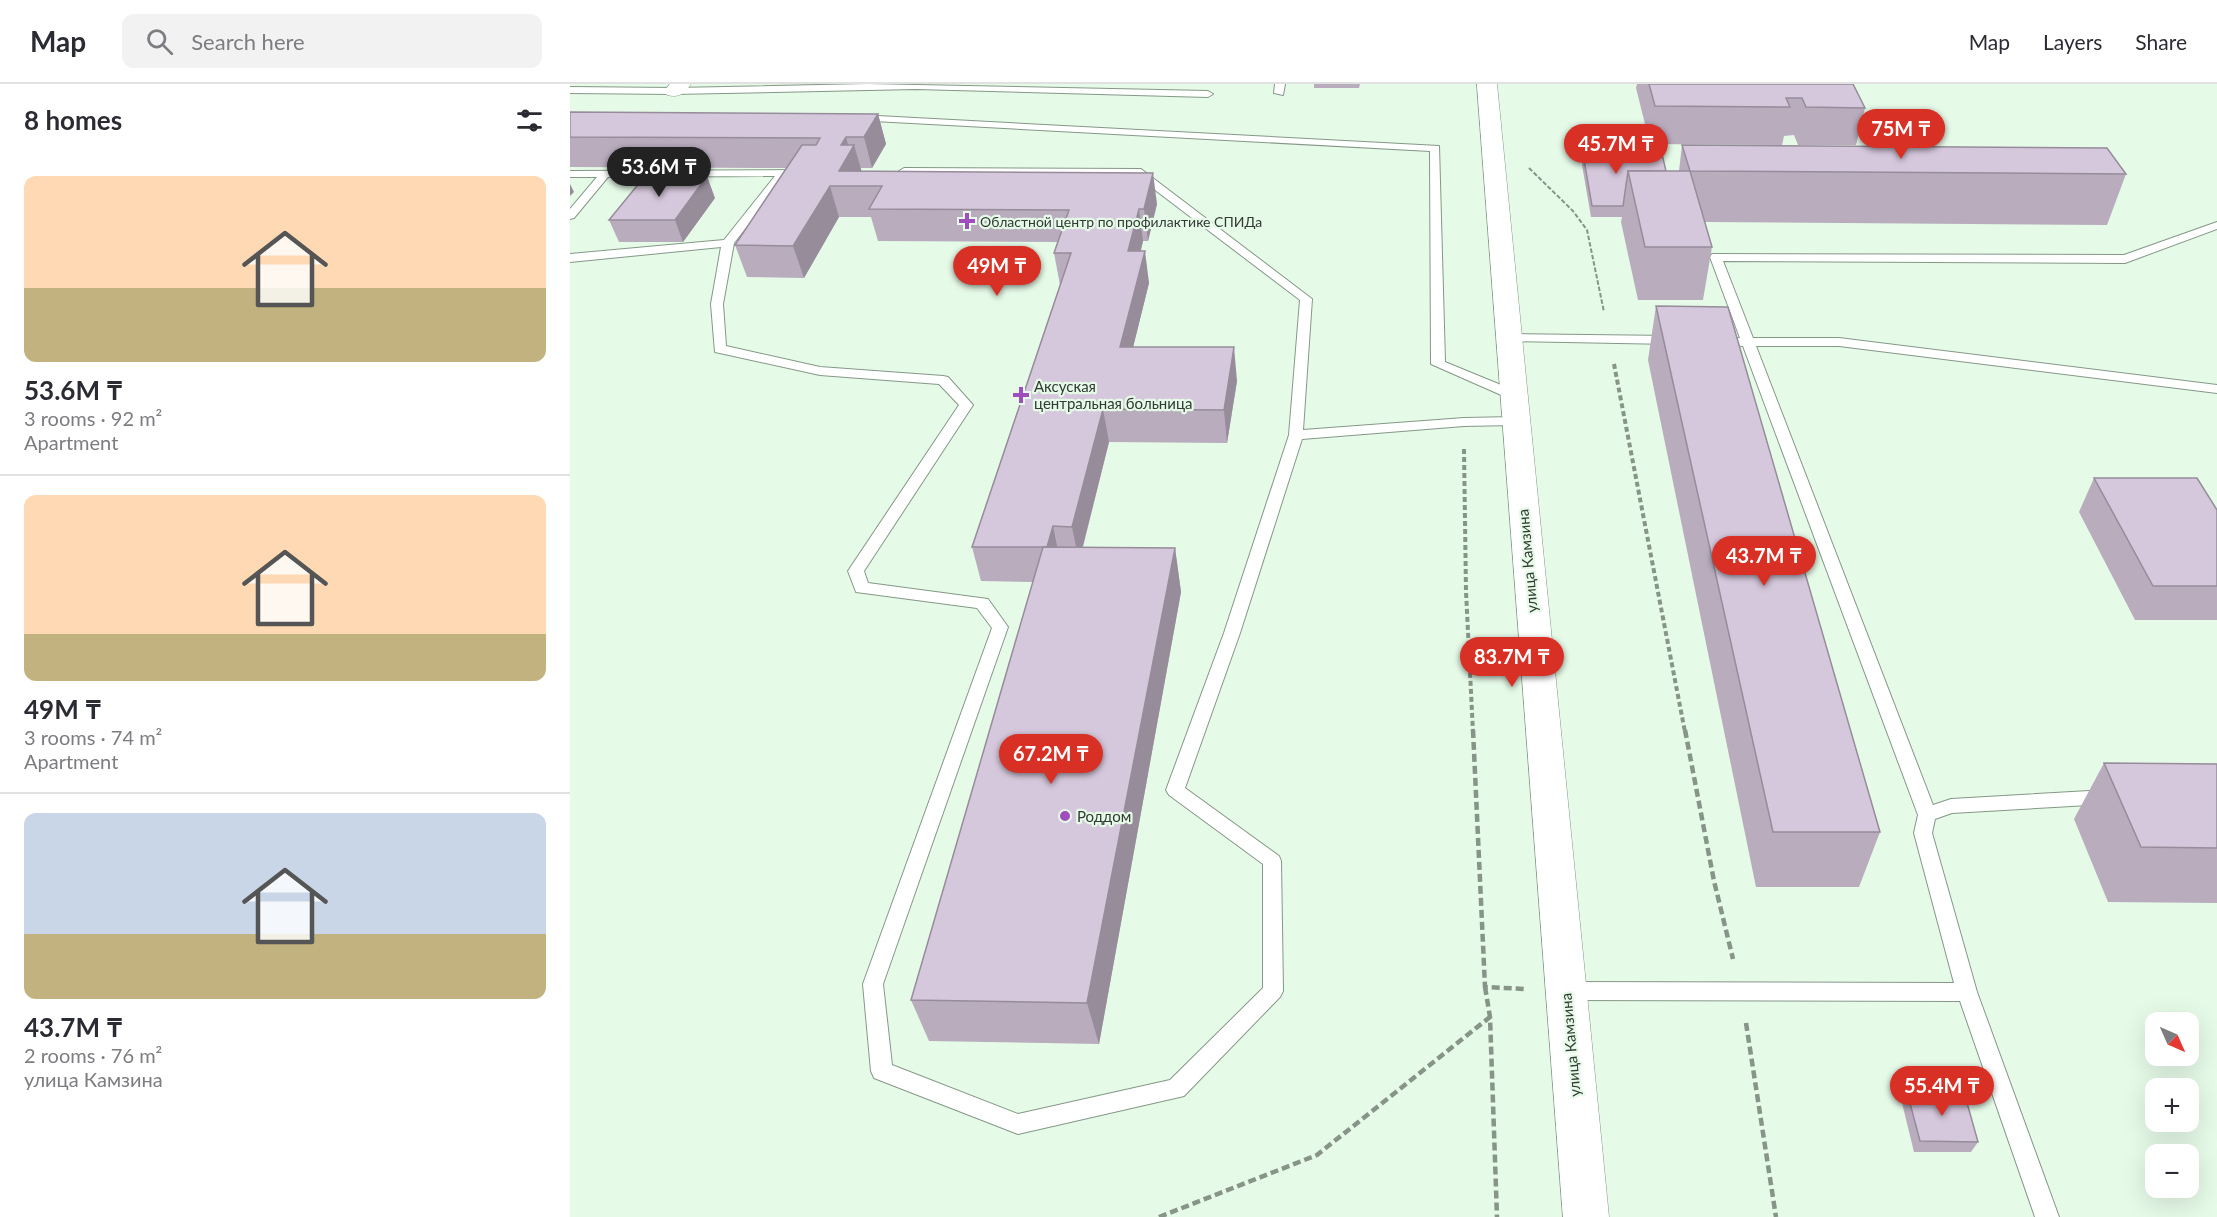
<!DOCTYPE html>
<meta charset="utf-8">
<style>
:root{--surface:#fff;--page:#f2f2f3;--text:#2b2b33;--muted:#7c7c81;--line:#e1e1e2;--accent:#d93025}
body{margin:0;font-family:Lato,sans-serif;background:var(--page);color:var(--text);height:100vh;display:flex;flex-direction:column;font-size:22px;white-space:nowrap}
*{box-sizing:border-box;margin:0}
p{font-size:20px;color:var(--muted)}
.icon{flex:none;width:33px;height:33px;fill:none;stroke:currentColor;stroke-width:2;stroke-linecap:round;stroke-linejoin:round}
.map{position:relative;flex:1;overflow:hidden}
.panel{display:flex;flex-direction:column;background:var(--surface);width:570px}
.panel>*{flex:none}
.needle{width:39px;rotate:135deg}
.fabs{position:absolute;left:1575px;top:928px;display:grid;gap:12px}
.fabs a{display:grid;place-items:center;width:54px;height:54px;border-radius:12px;background:var(--surface);box-shadow:0 6px 24px #0002;font-size:30px}
.price{position:absolute;translate:-50% -51px;padding:0 14px;border-radius:21px;background:var(--accent);color:#fff;font-size:20px;line-height:39px;filter:drop-shadow(0 2px 3px #0008)}
.price::after{content:'';position:absolute;left:50%;top:36px;width:18px;height:14px;margin-left:-9px;background:inherit;clip-path:polygon(0 0,100% 0,50% 100%)}
.price.active{background:#222;color:#fff}
ul{padding:0;list-style:none}
li{display:grid;align-content:center;gap:12px;height:318px;padding:0 24px}
li+li{border-top:2px solid var(--line)}
li span{display:grid;place-items:center;height:186px;border-radius:12px;color:#555}
li>.icon{margin-inline-start:auto}
span .icon{width:108px;height:108px;fill:#fffc;stroke-width:1}
li b{font-size:26px}
h2{display:flex;justify-content:space-between;align-items:center;height:72px;padding:0 24px;font-size:26px}
header{display:flex;align-items:center;gap:36px;box-sizing:border-box;height:84px;padding:0 30px;background:var(--surface);border-bottom:2px solid var(--line)}
header strong{font-size:28px}
nav{display:flex;gap:33px;margin-inline-start:auto;font-size:21px}
.search{width:420px;height:54px;background:var(--page);display:flex;align-items:center;gap:15px;box-sizing:border-box;padding:0 21px;border-radius:12px;color:var(--muted);font-size:22px}
main{display:flex;flex:1;min-height:0}
.map>svg:first-child{display:block}
</style>
<header>
<strong>Map</strong>
<div class="search"><svg class="icon" aria-label="search" viewBox="0 0 24 24"><circle cx="10" cy="10" r="6"/><path d="M15 15l6 6"/></svg>Search here</div>
<nav><a>Map</a><a>Layers</a><a>Share</a></nav>
</header>
<main>
<section class="panel">
<h2>8 homes<svg class="icon" aria-label="filters" viewBox="0 0 24 24"><path d="M4 7h16M4 17h16"/><circle cx="9" cy="7" r="2"/><circle cx="15" cy="17" r="2"/></svg></h2>
<ul>
<li><span style="background:linear-gradient(#ffd9b3 60%,#c2b280 0)"><svg class="icon" aria-label="home" viewBox="0 0 24 24"><path d="M3 11l9-7 9 7M6 9v11h12V9"/></svg></span><div><b>53.6M ₸</b><p>3 rooms · 92 m²</p><p>Apartment</p></div></li>
<li><span style="background:linear-gradient(#ffd9b3 75%,#c2b280 0)"><svg class="icon" aria-label="home" viewBox="0 0 24 24"><path d="M3 11l9-7 9 7M6 9v11h12V9"/></svg></span><div><b>49M ₸</b><p>3 rooms · 74 m²</p><p>Apartment</p></div></li>
<li><span style="background:linear-gradient(#c9d6e8 65%,#c2b280 0)"><svg class="icon" aria-label="home" viewBox="0 0 24 24"><path d="M3 11l9-7 9 7M6 9v11h12V9"/></svg></span><div><b>43.7M ₸</b><p>2 rooms · 76 m²</p><p>улица Камзина</p></div></li>
</ul>
</section>
<div class="map">
<svg width="1647" height="1133" viewBox="0 0 1647 1133">
<rect width="100%" height="100%" fill="#e6fae8"/>
<g fill="none" stroke-linecap="round" stroke-linejoin="round">
<g stroke="#859888" stroke-width="2">
<g id="service">
<polygon points="297,0 638,7 643,10 638,13 346,5 104,10 0,9 0,3 104,4"/>
<polygon points="705,0 715,0 713,11 704,9"/>
<polygon points="289,31 869,62 875,278 948,308 950,311 943,315 938,314 861,280 860,67 285,36 284,34"/>
<polygon points="334,84 571,85 742,215 733,346 894,334 945,333 952,337 945,341 894,342 732,355 670,549 615,704 709,772 711,777 713,907 710,913 614,1012 448,1050 304,994 301,987 293,900 422,544 407,524 286,508 278,487 389,321 369,300 250,291 145,268 141,220 151,163 0,178 0,170 154,156 205,92 38,93 4,134 0,135 0,125 27,93 0,93 0,87 240,86 240,90 217,91 164,159 153,220 156,262 250,283 373,292 378,293 403,321 294,487 298,499 418,515 438,543 313,900 322,981 448,1030 600,996 693,904 693,780 599,711 596,706 654,549 719,351 730,216 564,90 330,89 329,87"/>
<polygon points="1647,138 1647,145 1555,179 1153,177 1183,254 1269,254 1647,301 1647,309 1269,262 1186,262 1363,721 1381,715 1537,706 1543,708 1546,713 1543,718 1537,720 1382,729 1365,735 1362,749 1407,908 1489,1133 1465,1133 1390,917 995,916 988,913 985,907 988,901 995,898 1384,899 1344,749 1348,731 1173,262 1162,261 1161,258 1162,255 1170,254 1140,173 1142,170 1554,171"/>
<polygon points="938,250 1102,252 1108,256 1102,260 933,257 932,254 933,251"/>
</g>
</g>
<g stroke="#859888" stroke-width="1">
<path id="minor" d="M100,0H121C114,10 109,14 97,11L94,7Z"/>
</g>
<g stroke="#859888" stroke-width="1">
<polygon id="tertiary" points="907,0 927,0 1039,1133 993,1133"/>
</g>
<polyline stroke="#879488" stroke-width="2" stroke-dasharray="4.5 2" stroke-linecap="butt" points="959,84 1003,127 1017,146 1034,228"/>
<g stroke="#879488" stroke-width="4" stroke-dasharray="5 3" stroke-linecap="butt">
<polyline points="1044,280 1115,648"/>
<polyline points="894,365 896,508 903,648"/>
</g>
<g stroke="#879488" stroke-width="4.5" stroke-dasharray="8 4" stroke-linecap="butt">
<polyline points="903,646 915,903 955,905"/>
<polyline points="1115,646 1144,797 1163,875"/>
<polyline points="915,903 920,933 927,1133"/>
<polyline points="1176,939 1206,1133"/>
<polyline points="589,1133 747,1071 920,933"/>
</g>
<use href="#service" fill="#fff" fill-rule="evenodd"/>
<use href="#minor" fill="#fff" fill-rule="evenodd"/>
<use href="#tertiary" fill="#fff" fill-rule="evenodd"/>
</g>
<g fill="#b8acbd">
<polygon points="744,0 790,0 789,4 744,4"/>
<polygon points="1067,0 1283,0 1295,24 1286,61 1228,61 1224,51 1214,52 1212,61 1080,60 1066,4"/>
<polygon points="0,28 308,30 316,60 302,84 291,84 291,87 587,120 578,157 573,157 571,167 579,199 563,263 667,297 657,359 539,358 513,463 605,464 611,508 529,960 359,957 341,916 463,498 411,497 402,463 490,201 484,169 488,158 308,157 301,133 269,133 234,194 177,193 165,161 216,84 0,83"/>
<polygon points="1112,61 1556,90 1537,141 1135,138 1142,163 1133,216 1068,216 1051,138 1052,133 1021,133 1012,81 1013,70 1096,87 1109,87"/>
<polygon points="145,114 113,158 49,158 39,136"/>
<polygon points="1086,222 1310,748 1289,803 1186,803 1078,276"/>
<polygon points="1524,394 1647,426 1647,536 1565,536 1509,428"/>
<polygon points="1534,679 1647,680 1647,819 1538,818 1504,735"/>
<polygon points="1337,1008 1408,1058 1401,1068 1344,1068 1332,1019"/>
</g>
<g fill="#968c9a">
<polygon points="308,30 316,60 302,84 294,53"/>
<polygon points="276,53 280,68 284,61 293,92 269,87 271,61"/>
<polygon points="583,89 587,120 578,157 574,125"/>
<polygon points="137,92 145,114 113,158 105,136"/>
<polygon points="0,100 4,108 0,112"/>
<polygon points="260,102 269,133 234,194 223,162"/>
<polygon points="569,125 573,157 562,199 558,167"/>
<polygon points="575,167 579,199 555,296 550,263"/>
<polygon points="664,263 667,297 657,359 654,326"/>
<polygon points="533,325 539,358 509,477 502,443"/>
<polygon points="483,442 490,477 477,464"/>
<polygon points="605,464 611,508 529,960 517,919"/>
</g>
<g fill="#d6c8dc" stroke="#968c9a" stroke-width="1.5">
<polygon points="1079,0 1283,0 1295,24 1236,23 1232,14 1216,14 1220,23 1085,22"/>
<polygon points="0,28 308,30 294,53 276,53 271,61 284,61 269,87 583,89 574,125 569,125 558,167 575,167 550,263 664,263 654,326 533,325 502,443 483,442 477,463 402,463 501,169 484,169 499,126 299,125 312,102 260,102 223,162 165,161 232,61 246,61 250,54 0,53"/>
<polygon points="1112,61 1537,64 1556,90 1120,87"/>
<polygon points="1013,70 1092,70 1096,87 1058,87 1053,122 1022,122"/>
<polygon points="1058,87 1120,87 1142,163 1075,163"/>
<polygon points="75,92 137,92 105,136 39,136"/>
<polygon points="1086,222 1158,223 1310,748 1203,748"/>
<polygon points="1524,394 1627,394 1647,426 1647,502 1583,502"/>
<polygon points="473,463 605,464 517,919 341,916"/>
<polygon points="1534,679 1647,680 1647,764 1571,763"/>
<polygon points="1337,1008 1394,1008 1408,1058 1350,1057"/>
</g>
<g fill="#a04ebd" stroke="#e6fae8" stroke-width="2">
<path d="M394 128h6v6h6v6h-6v6h-6v-6h-6v-6h6z"/>
<path d="M448 302h6v6h6v6h-6v6h-6v-6h-6v-6h6z"/>
<circle cx="495" cy="732" r="6"/>
</g>
<g text-anchor="middle" dominant-baseline="central" stroke-width="4.5" stroke-linejoin="round" paint-order="stroke">
<g font-size="14" fill="#323a33" stroke="#e6fae8" text-anchor="start">
<text x="410" y="137">Областной центр по профилактике СПИДа</text>
</g>
<g font-size="15" fill="#323a33" stroke="#e6fae8" text-anchor="start">
<text x="464" y="302">Аксуская<tspan x="464" dy="17">центральная больница</tspan></text>
<text x="507" y="732">Роддом</text>
</g>
<g font-size="15" fill="#323a33" stroke="#e6fae8">
<text transform="translate(957 477) rotate(-95)">улица Камзина</text>
<text transform="translate(1000 961) rotate(-95)">улица Камзина</text>
</g>
</g>
</svg>
<div class="fabs">
<a><svg class="needle" viewBox="-14 -14 28 28"><path d="M0-13l5 13h-10z" fill="#e53935"/><path d="M0 13l5-13h-10z" fill="#7c7c81"/></svg></a>
<a>+</a>
<a>−</a>
</div>
<b class="price" style="left:1331px;top:76px">75M ₸</b>
<b class="price" style="left:1046px;top:91px">45.7M ₸</b>
<b class="price active" style="left:89px;top:114px">53.6M ₸</b>
<b class="price" style="left:427px;top:213px">49M ₸</b>
<b class="price" style="left:1194px;top:503px">43.7M ₸</b>
<b class="price" style="left:942px;top:604px">83.7M ₸</b>
<b class="price" style="left:481px;top:701px">67.2M ₸</b>
<b class="price" style="left:1372px;top:1033px">55.4M ₸</b>
</div>
</main>
